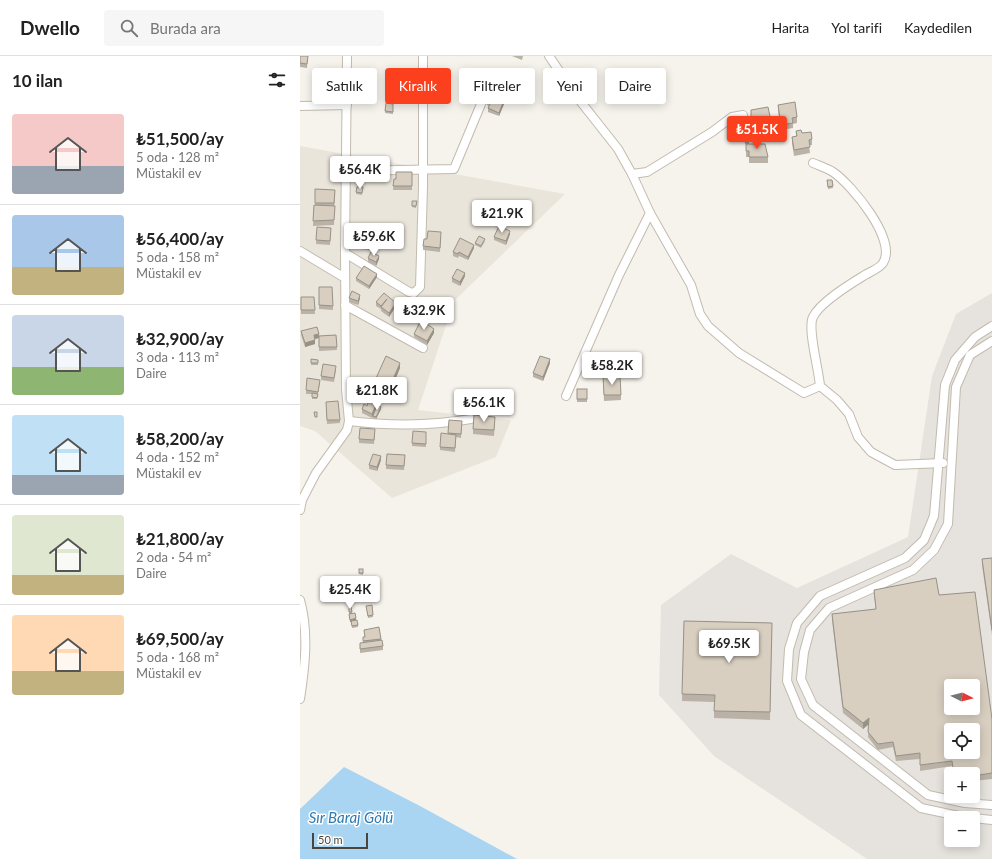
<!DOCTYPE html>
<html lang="tr">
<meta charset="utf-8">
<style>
:root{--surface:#fff;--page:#f6f6f6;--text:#222;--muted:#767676;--line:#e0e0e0;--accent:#fc3f1d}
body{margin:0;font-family:Lato,sans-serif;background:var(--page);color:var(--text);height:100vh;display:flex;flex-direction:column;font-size:15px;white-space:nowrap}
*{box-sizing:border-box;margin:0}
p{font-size:13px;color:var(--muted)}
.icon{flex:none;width:22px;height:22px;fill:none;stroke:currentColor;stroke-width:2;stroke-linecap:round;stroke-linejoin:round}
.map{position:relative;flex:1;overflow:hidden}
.sheet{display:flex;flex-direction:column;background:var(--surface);width:300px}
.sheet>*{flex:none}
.hud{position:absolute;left:12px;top:12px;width:380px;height:36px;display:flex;gap:8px}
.needle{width:26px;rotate:96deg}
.controls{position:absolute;left:644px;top:623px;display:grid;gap:8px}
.controls a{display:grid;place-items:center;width:36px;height:36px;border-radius:4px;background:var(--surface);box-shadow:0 2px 10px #0003;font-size:20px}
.scale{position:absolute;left:12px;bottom:10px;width:56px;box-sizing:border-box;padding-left:4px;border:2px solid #4b4439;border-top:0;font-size:11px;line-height:14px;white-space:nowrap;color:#4b4439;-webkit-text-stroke:3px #fff;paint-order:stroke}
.price{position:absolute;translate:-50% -34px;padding:0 9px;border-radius:4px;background:#fff;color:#222;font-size:13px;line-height:26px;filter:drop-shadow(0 1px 2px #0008)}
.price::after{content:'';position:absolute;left:50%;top:24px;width:12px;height:9px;margin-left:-6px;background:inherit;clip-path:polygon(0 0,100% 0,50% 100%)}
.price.selected{background:var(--accent);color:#fff}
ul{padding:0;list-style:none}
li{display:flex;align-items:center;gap:12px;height:100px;padding:0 12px}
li+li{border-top:1px solid var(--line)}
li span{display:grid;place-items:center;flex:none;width:112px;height:80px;border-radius:4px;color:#555}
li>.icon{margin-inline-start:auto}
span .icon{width:48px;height:48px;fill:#fffc;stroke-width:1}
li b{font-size:17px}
h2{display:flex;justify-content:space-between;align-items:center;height:48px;padding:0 12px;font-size:17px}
.tag{padding:0 14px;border-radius:4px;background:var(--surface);box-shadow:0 2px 10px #0003;font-size:14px;line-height:36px}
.tag.selected{background:var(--accent);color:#fff}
header{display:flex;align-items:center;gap:24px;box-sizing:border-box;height:56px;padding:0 20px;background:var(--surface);border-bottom:1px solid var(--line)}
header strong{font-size:19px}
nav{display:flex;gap:22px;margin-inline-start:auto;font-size:14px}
.search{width:280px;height:36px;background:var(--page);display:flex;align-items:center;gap:10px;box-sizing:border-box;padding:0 14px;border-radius:4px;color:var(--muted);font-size:15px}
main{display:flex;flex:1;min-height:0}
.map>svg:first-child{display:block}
</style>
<header>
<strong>Dwello</strong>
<div class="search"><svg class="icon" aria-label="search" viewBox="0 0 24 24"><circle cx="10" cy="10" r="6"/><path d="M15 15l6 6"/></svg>Burada ara</div>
<nav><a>Harita</a><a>Yol tarifi</a><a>Kaydedilen</a></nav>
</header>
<main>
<section class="sheet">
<h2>10 ilan<svg class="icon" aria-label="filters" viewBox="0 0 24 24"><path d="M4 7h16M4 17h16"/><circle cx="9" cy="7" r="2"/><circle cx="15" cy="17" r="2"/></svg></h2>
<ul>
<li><span style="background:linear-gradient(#f6c9c9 65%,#9aa5b1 0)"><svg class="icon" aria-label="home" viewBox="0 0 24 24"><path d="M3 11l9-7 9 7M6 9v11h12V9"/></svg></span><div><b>₺51,500/ay</b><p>5 oda · 128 m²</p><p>Müstakil ev</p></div></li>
<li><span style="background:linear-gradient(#a9c7e8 65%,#c2b280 0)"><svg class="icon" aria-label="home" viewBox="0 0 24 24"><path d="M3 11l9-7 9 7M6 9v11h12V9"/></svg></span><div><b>₺56,400/ay</b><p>5 oda · 158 m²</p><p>Müstakil ev</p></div></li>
<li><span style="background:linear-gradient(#c9d6e8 65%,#8fb573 0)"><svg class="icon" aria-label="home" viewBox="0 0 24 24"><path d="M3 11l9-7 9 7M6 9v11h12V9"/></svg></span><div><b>₺32,900/ay</b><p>3 oda · 113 m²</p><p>Daire</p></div></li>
<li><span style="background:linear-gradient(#bfe0f5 75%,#9aa5b1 0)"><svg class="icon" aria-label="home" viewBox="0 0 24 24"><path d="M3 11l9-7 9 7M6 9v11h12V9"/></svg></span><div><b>₺58,200/ay</b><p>4 oda · 152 m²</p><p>Müstakil ev</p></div></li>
<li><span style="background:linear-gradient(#dfe7d0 75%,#c2b280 0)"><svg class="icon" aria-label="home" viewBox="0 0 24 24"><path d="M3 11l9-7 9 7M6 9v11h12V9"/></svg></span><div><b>₺21,800/ay</b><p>2 oda · 54 m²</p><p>Daire</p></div></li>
<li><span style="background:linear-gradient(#ffd9b3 70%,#c2b280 0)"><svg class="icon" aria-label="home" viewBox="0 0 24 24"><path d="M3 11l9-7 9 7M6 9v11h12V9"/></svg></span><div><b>₺69,500/ay</b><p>5 oda · 168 m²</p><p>Müstakil ev</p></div></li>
</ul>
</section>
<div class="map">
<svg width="692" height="803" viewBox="0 0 692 803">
<rect width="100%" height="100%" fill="#f6f3ec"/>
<polygon fill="#eae5da" points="0,90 265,138 154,245 118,354 211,364 196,401 92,442 15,375 0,370"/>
<path fill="#e6e2dd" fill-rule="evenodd" d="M692,237V803H567L414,700L359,639L361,549L431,498L497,532L608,481L632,320L656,258ZM651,630H673V652H651ZM651,674H673V696H651ZM651,718H673V740H651ZM651,762H673V784H651Z"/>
<polygon fill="#a9d4f2" points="44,711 120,750 217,803 0,803 0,753"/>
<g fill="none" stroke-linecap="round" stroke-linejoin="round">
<g stroke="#c2bbae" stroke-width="10">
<g id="minor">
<polyline points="249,0 277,41 318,93 332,118 350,157 319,219 266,340"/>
<polyline points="0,50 47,49"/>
<path d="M513,107C520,110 527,112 533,116C551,128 598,184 583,207C580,212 570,216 565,219C552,227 520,246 513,261C507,272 519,314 520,330"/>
<polyline points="46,115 154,113 186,36"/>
<polyline points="332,118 347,116 412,76 432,61 443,59"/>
<polyline points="350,157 391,229 400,258 408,270 439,297 504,337 520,330 537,344 549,358 558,381 571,396 595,409 643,407"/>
<polyline points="0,195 45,222"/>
<polyline points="45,197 109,236 114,237 120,231 123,131 123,0"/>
<polyline points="45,249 123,292"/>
<polyline points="692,285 670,299 656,331 648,468 634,494 613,514 529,552 510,574 504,596 501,623 513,649 628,739 665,747 692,749"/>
<path d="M49,365C90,370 130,370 171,363"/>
<polyline points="0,454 2,444 16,417 47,374 49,365 46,333 45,197 47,0"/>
<path d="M0,544C9,576 5,611 0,643"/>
<polyline points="668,762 621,752 501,659 487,625 489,593 497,567 520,540 605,502 624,484 634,460 645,329 655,304 675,281 692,270"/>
<polyline points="673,762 692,764"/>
</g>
</g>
<use href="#minor" stroke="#fff" stroke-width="8"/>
</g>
<g fill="#bab2a6">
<polygon points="0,0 8,0 7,12 0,11"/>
<polygon points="212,0 223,0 222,4"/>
<polygon points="194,25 211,28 208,35 205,33 203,38 196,35 197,30 194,29"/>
<polygon points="187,45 204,48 199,60 188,56 188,52 189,50 187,49"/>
<polygon points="86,47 93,48 93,58 85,57"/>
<polygon points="478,49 497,61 497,67 493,68 493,72 481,74 478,55"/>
<polygon points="451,54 471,65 471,71 451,75"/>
<polygon points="496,75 502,77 512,83 512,89 509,89 510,97 494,100 492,87 492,81 496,81"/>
<polygon points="449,80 449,88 468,101 468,107 449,107 449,101 446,101 446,88 445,88 444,81"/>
<polygon points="112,116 112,134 93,134 94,123 96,123"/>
<polygon points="527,124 532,124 533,132 528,133"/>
<polygon points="63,131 62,139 56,138 56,136"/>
<polygon points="15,133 35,134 34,169 13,170 14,149 15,150"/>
<polygon points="112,145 117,145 116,152 112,151"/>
<polygon points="17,171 31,172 30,189 16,188"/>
<polygon points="69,172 69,194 53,192 53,184 51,184 51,178"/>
<polygon points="210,178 206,189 194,184 194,181"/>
<polygon points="141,180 140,196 123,194 123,190 127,183"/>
<polygon points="185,185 181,192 175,189 175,187"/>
<polygon points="174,192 168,204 159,200 158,202 153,200 153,196"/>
<polygon points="68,202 79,203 76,210 68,206"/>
<polygon points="165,220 160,230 152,226 152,222"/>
<polygon points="77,221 69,233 56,225 56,222"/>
<polygon points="19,231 32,231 33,254 19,253"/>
<polygon points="1,241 14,241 15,258 1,258"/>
<polygon points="49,242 60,242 58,249 49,246"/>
<polygon points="76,246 96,250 89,261 81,255 81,253 76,250"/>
<polygon points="145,253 142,261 137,259 135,264 124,260 124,256"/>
<polygon points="1,275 19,280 36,279 37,294 19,295 19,282 15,283 15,288 5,291 1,279"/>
<polygon points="134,277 127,289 114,281 114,278"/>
<polygon points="11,303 18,304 18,309 11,309"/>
<polygon points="250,307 243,325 233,321 233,317"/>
<polygon points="100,312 88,341 73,334 73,329"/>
<polygon points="36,314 34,326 21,324 21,320"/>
<polygon points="303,320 321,339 321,344 304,345"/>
<polygon points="20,327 17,343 12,343 12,338 6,338 6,334"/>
<rect x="277" y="333" width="10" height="13"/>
<polygon points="26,350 40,364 40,367 27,368"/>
<polygon points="67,350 77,351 81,353 76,363 73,362 73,360 72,362 62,357 62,353"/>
<polygon points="149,364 162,368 161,382 156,381 155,396 140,394 140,391 148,378"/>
<polygon points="195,366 194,380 173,378 173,373"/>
<polygon points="75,377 74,388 59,387 59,383"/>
<polygon points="126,379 126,391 112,390 112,387"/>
<polygon points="105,403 104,414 86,413 86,409"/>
<polygon points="81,404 77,415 69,413 69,409"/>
<polygon points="692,502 692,579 682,509 682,503"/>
<polygon points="59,513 63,513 63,519 59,518"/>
<polygon points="574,534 639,539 692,663 692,723 673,725 673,718 653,718 652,710 620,715 620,703 596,705 593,691 578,694 568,681 569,668 563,673 543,657 532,564 532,558 576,553 574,540"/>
<polygon points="72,549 73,561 68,562 66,550"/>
<polygon points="51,551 52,557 56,564 58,569 58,571 52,572 51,565 50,566 49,558 49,552"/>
<polygon points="384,565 472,567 470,664 414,662 414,646 382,645"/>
<polygon points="64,574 81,583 83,590 83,594 60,597 60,587 63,587 63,581 65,581"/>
</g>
<g fill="#979187">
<polygon points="211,24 211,28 208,35 208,31"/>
<polygon points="205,30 205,33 203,38 203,34"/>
<polygon points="204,44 204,48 199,60 199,57"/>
<polygon points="210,175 210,178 206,189 206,185"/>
<polygon points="174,189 174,192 168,204 168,201"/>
<polygon points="79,200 79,203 76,210 76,206"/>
<polygon points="165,217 165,220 160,230 160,226"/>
<polygon points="77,218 77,221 69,233 69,230"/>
<polygon points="60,239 60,242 58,249 58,245"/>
<polygon points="96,247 96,250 89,261 89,257"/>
<polygon points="145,249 145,253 142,261 142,257"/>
<polygon points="137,255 137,259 135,264 135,261"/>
<polygon points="134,273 134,277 127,289 127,285"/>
<polygon points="19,278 19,282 14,283 14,279"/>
<polygon points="15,284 15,288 5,291 5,287"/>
<polygon points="250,303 250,307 243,325 243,321"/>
<polygon points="100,307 100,312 88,341 88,335"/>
<polygon points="77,347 77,351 72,362 72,358"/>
<polygon points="81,351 81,353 76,363 76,361"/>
<polygon points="81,400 81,404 77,415 77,411"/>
<polygon points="56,562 56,564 50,566 50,564"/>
<polygon points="569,662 569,668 563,673 563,667"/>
<polygon points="659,715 659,718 654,718 654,717"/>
</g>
<g fill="#d8cfc1" stroke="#979187" fill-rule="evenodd">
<polygon points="0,0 8,0 7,8 0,7"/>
<polygon points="197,18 211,24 208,31 205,30 203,34 196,32 199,27 194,25"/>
<polygon points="190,38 204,44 199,57 188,52 191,46 187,45"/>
<polygon points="495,46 497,61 492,62 493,67 481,69 478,49"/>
<polygon points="86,47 93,48 93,56 85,55"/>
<polygon points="468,51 471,65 451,69 451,54"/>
<polygon points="501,74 502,77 511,76 512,83 509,84 510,91 494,94 492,81 497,80 496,75"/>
<polygon points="449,80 449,86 445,86 444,81"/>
<polygon points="446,88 465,88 468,101 449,101 449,95 446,95"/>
<polygon points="96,116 112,116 112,130 93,130 94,123 96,123"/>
<polygon points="527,124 532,124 533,130 528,131"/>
<polygon points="57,131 63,131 62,137 56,136"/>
<polygon points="15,133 35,134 34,147 15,147"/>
<polygon points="112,145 117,145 116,150 112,150"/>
<polygon points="14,149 35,150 34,164 13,165"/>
<polygon points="52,170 69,172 69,189 53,187 54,179 51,178"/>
<polygon points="199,170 210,175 206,185 194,181"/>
<polygon points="17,171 31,172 30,185 16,184"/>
<polygon points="128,175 141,176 140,192 123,190 124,183 127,183"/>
<polygon points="179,180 185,183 181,190 175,187"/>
<polygon points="160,182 174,189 168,201 159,196 158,198 153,196"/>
<polygon points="71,196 79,200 76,206 68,202"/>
<polygon points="64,210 77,218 69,230 56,222"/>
<polygon points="157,213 165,217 160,226 152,222"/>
<polygon points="19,231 32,231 33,250 19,249"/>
<polygon points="52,235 60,239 58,245 49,242"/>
<polygon points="84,237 96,247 89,257 81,251 87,243 81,250 76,246"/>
<polygon points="1,241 14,241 15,254 1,254"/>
<polygon points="131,242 145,249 142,257 137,255 135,261 124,256"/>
<polygon points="121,264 134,273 127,285 114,278"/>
<polygon points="17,271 19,278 14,279 15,284 5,287 1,275"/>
<polygon points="36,279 37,291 19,291 19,280"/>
<polygon points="86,300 100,307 88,335 73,329"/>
<polygon points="240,300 250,303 243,321 233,317"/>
<polygon points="11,303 18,304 18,307 11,307"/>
<polygon points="23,308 36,310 34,322 21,320"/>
<polygon points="303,320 320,320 321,339 304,339"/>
<polygon points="7,322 20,324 18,336 6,334"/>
<rect x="277" y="333" width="10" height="10"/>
<polygon points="12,337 18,338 17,342 12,341"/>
<polygon points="69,344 77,347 72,358 62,353 64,348 67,350"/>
<polygon points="38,345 40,364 27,364 26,346"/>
<polygon points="77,349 81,351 76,361 73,360"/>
<polygon points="14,356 17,356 17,361 15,361"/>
<polygon points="174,359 195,361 194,374 173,373"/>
<polygon points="149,364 162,365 161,378 148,377"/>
<polygon points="60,372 75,373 74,384 59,383"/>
<polygon points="113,375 126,376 126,388 112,387"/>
<polygon points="141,377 156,379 155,392 140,391"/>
<polygon points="73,398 81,400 77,411 69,409"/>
<polygon points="87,398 105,399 104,410 86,409"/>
<polygon points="692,502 692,574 682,503"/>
<rect x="59" y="513" width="4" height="4"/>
<path d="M636,522L639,539L675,536L692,663V717L673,720V718H660L659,715L654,717L652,705L620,709V697L596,700L593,686L578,688L568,676L569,662L563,667L543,651L532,558L576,553L574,534ZM651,630H673V652H651ZM651,674H673V696H651Z"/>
<polygon points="72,549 73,559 68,560 66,550"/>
<polygon points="51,551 52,556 49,556 49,552"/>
<polygon points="55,557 56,562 50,564 49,558"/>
<polygon points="57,564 58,569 52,570 51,565"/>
<polygon points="384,565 472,567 470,656 414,655 415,639 382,638"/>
<polygon points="79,571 81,583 63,585 63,581 65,581 64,574"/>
<polygon points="82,584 83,590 60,593 60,587"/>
</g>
<g text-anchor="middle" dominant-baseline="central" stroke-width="3" stroke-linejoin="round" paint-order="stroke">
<g font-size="15" font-style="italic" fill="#2e7ab2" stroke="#fff">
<text x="51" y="761">Sır Baraj Gölü</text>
</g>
</g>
</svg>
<div class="controls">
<a><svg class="needle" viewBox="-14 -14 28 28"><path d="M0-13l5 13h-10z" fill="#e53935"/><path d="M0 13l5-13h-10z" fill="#767676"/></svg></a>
<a><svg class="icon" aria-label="locate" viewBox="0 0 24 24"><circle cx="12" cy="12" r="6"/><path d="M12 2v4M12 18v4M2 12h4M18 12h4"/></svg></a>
<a>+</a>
<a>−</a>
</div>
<div class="scale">50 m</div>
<b class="price selected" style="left:457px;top:94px">₺51.5K</b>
<b class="price" style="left:60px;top:134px">₺56.4K</b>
<b class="price" style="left:202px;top:178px">₺21.9K</b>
<b class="price" style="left:74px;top:201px">₺59.6K</b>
<b class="price" style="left:124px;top:275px">₺32.9K</b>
<b class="price" style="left:312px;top:330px">₺58.2K</b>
<b class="price" style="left:77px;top:355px">₺21.8K</b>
<b class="price" style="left:184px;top:367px">₺56.1K</b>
<b class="price" style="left:50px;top:554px">₺25.4K</b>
<b class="price" style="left:429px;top:608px">₺69.5K</b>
<div class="hud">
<a class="tag">Satılık</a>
<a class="tag selected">Kiralık</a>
<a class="tag">Filtreler</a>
<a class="tag">Yeni</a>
<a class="tag">Daire</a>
</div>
</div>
</main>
